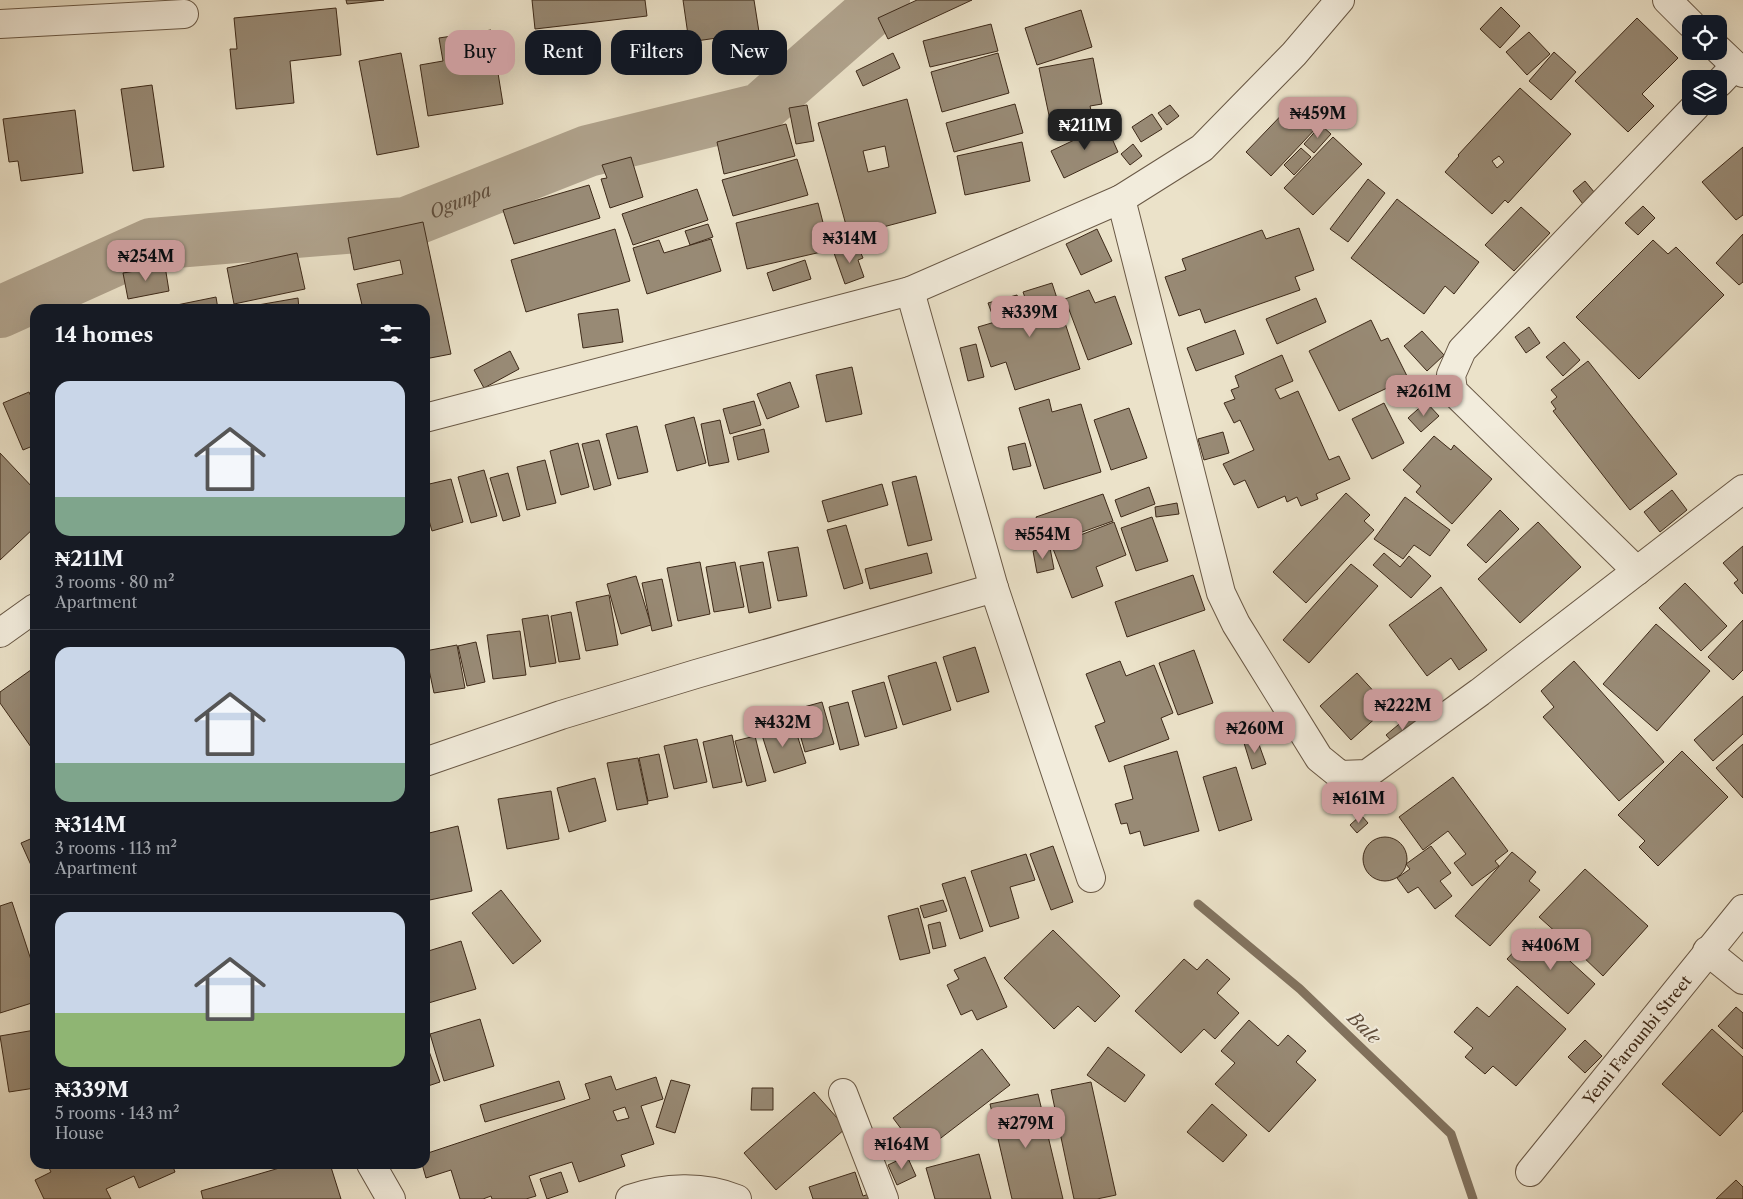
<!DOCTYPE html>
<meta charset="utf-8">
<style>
:root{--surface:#171b24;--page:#242831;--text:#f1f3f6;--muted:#9ea1a6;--line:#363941;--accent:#c59692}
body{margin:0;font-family:"Libre Caslon Text",serif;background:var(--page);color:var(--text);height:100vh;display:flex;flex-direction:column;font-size:19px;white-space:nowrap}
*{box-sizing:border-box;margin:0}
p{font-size:16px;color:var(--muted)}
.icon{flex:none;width:28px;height:28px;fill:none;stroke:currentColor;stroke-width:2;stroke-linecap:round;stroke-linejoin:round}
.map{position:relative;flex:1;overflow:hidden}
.side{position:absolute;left:30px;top:304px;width:400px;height:865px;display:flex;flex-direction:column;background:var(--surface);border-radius:15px;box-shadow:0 5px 20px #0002}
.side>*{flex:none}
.banner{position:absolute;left:445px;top:30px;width:475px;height:45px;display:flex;gap:10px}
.fabs{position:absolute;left:1682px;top:15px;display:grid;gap:10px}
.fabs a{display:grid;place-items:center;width:45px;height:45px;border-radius:10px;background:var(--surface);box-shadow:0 5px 20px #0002;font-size:25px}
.price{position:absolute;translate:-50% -42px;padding:0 11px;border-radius:10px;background:var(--accent);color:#111;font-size:16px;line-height:32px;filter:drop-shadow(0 1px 2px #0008)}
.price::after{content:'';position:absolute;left:50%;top:30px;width:15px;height:11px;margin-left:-8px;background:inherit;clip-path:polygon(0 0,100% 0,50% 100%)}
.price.active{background:#222;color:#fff}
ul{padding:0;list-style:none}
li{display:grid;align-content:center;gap:10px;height:265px;padding:0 25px}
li+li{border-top:1px solid var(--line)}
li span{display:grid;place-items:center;height:155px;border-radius:15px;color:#555}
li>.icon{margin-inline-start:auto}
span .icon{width:90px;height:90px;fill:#fffc;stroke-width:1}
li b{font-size:21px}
h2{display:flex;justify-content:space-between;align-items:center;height:60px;padding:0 25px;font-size:21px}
.pill{padding:0 18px;border-radius:15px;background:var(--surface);box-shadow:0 5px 20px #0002;font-size:18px;line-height:45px}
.pill.active{background:var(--accent);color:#111}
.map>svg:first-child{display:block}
</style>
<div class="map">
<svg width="1743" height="1199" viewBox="0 0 1743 1199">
<rect width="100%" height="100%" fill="#ebe2c9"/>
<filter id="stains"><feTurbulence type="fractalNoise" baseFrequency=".004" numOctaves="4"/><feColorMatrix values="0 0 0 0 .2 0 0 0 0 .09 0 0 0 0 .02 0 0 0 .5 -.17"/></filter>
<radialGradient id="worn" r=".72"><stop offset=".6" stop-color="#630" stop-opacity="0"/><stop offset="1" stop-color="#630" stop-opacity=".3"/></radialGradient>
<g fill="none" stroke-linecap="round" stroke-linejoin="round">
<polyline stroke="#82735f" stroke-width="9" points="1198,904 1300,989 1451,1134 1473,1199"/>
<path stroke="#b0a38d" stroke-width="52" id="s1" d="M0,312L151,244L406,223L588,151L760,109L884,0"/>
</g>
<g fill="#988a75" stroke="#3e2a19" fill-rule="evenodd">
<polygon points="346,0 384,0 347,4"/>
<polygon points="532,0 645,0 647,16 535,29"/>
<polygon points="683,0 754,0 759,32 689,42"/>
<polygon points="917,0 972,0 888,39 878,18"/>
<polygon points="1501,7 1520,26 1500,48 1480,29"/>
<polygon points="336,8 341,55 290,61 294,103 236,109 230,49 237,49 234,18"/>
<polygon points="1081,10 1092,47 1037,65 1025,28"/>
<polygon points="1637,18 1678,58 1642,94 1654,106 1628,132 1575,81"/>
<polygon points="991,24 998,51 930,67 923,41"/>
<polygon points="491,30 503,104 428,116 420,65 443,61 439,38"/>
<polygon points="1529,32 1550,54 1527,75 1506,52"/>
<polygon points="1554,52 1576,72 1551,100 1529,81"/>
<polygon points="401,53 419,147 377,155 359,61"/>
<polygon points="893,53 900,68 863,86 856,71"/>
<polygon points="998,53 1009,93 942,112 931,72"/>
<polygon points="1093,58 1102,104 1090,106 1094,123 1061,129 1059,118 1050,120 1039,68"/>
<polygon points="152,85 164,167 133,171 121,89"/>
<path d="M1520,88L1571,134L1508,203L1505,200L1492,214L1445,172L1459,156L1458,155ZM1499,156L1504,162L1497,168L1492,161Z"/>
<polygon points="1342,97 1353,109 1337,124 1321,107 1329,100 1334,105"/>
<path d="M907,99L936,213L849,236L818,123ZM885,146L889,167L868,172L863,151Z"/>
<polygon points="1293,103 1318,126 1271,176 1246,152"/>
<polygon points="1015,104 1023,133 954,152 946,123"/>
<polygon points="807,105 814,141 796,144 789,108"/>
<polygon points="1170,105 1179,116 1167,125 1158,113"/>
<polygon points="75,110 83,173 21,181 18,161 9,162 3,119"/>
<polygon points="1152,114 1162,129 1141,142 1132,127"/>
<polygon points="786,124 795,156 724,174 717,142"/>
<polygon points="1106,125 1118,152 1064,178 1051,151"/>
<polygon points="1321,125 1331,134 1314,153 1304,144"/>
<polygon points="1333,137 1362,164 1313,215 1284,188"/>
<polygon points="1022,142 1030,181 965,195 957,156"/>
<polygon points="1133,144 1142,156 1130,165 1121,154"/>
<polygon points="1743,147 1743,215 1736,220 1702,182"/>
<polygon points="1301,148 1311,157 1294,175 1284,165"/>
<polygon points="631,157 643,197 610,208 601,179 607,178 602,165"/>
<polygon points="797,159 808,195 733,216 722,180"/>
<polygon points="1368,179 1385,193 1348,242 1330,229"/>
<polygon points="1585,181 1599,198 1586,208 1573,191"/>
<polygon points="589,185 600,218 514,244 503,210"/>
<polygon points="697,189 708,220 633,245 622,214"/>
<polygon points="1397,199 1479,262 1454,294 1445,286 1424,314 1351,258"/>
<polygon points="818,203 830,250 747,269 736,223"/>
<polygon points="1643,206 1655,218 1638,235 1625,223"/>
<polygon points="1521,207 1550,233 1514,271 1485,245"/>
<polygon points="423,222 451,354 425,359 425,309 363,309 357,284 403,274 400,260 354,270 348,238"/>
<polygon points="708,224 713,237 690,245 685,231"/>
<polygon points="1299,228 1314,270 1295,277 1300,290 1205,323 1200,309 1179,316 1165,277 1186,270 1182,259 1262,230 1266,239"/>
<polygon points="615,229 630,281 526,312 511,260"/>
<polygon points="1097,229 1112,261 1081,275 1066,244"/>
<polygon points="1743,234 1743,282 1739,285 1716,263"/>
<polygon points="711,239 721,271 647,294 633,248 659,240 664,253"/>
<polygon points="1653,240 1668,254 1676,247 1724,295 1639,379 1576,317"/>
<polygon points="857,244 863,258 858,260 864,277 845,284 834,253"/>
<polygon points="297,253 305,289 234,304 227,268"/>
<polygon points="805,260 811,279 773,291 767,273"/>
<polygon points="165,266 169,291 128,299 123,273"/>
<polygon points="1052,283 1080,369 1015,390 1006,362 991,367 978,327 995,322 988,303 1017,295 1020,305 1027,303 1023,292"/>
<polygon points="1089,290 1095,303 1115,296 1132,344 1088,360 1065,299"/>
<polygon points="216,297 218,309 160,309 162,308"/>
<polygon points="298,298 299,309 235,309"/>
<polygon points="1316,298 1326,322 1277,344 1266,319"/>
<polygon points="618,309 623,342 583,348 578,314"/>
<polygon points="1371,320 1381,341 1388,338 1408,378 1339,411 1309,351"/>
<polygon points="1529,327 1540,343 1526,353 1515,337"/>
<polygon points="1235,330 1244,354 1196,371 1187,348"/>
<polygon points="1422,331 1444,355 1427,371 1404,346"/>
<polygon points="1564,342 1580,360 1563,376 1546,357"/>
<polygon points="976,344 984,377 968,381 960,348"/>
<polygon points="510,351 519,369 484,388 474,370"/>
<polygon points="1282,355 1293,381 1275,389 1280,399 1298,391 1329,460 1339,456 1350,479 1316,494 1318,499 1301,506 1297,497 1287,502 1285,496 1258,508 1245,480 1234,485 1223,464 1254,450 1240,420 1234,423 1224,403 1235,399 1231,390 1239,387 1235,376"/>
<polygon points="1588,361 1677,474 1630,510 1553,411 1556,409 1551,402 1557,397 1551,390"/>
<polygon points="852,367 862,414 826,422 816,375"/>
<polygon points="790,382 799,407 767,419 757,394"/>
<polygon points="29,392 35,406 35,445 23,450 3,403"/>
<polygon points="1049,399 1052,412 1081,404 1101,472 1044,489 1019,408"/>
<polygon points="754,401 761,425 730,434 723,409"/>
<polygon points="1426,402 1439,416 1421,432 1408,418"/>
<polygon points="1384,403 1404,443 1372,459 1352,419"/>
<polygon points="1129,408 1147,458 1111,470 1094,420"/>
<polygon points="694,417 706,463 677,471 665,425"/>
<polygon points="720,420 729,462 709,466 701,424"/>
<polygon points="637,426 648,472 618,479 606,434"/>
<polygon points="764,429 769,452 738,460 733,437"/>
<polygon points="1223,432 1229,453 1204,460 1198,439"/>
<polygon points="1434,436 1451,450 1454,445 1492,479 1452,524 1416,492 1421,486 1403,470"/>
<polygon points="599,440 611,485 594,490 582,444"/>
<polygon points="578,443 589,487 561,495 550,451"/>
<polygon points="1025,443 1031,466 1013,470 1008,447"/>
<polygon points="0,453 35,490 35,527 0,560"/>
<polygon points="545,460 556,503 527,510 517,467"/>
<polygon points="484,470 497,516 471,523 458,477"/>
<polygon points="508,473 520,516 503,521 490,478"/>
<polygon points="916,476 932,540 908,546 892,482"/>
<polygon points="451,479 463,522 432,531 425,506 425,485"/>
<polygon points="882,484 888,505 828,522 822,501"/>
<polygon points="1149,487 1155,504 1121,517 1115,500"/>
<polygon points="1672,490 1687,510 1660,532 1644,512"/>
<polygon points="1346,493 1370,515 1364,521 1374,530 1306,603 1273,572"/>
<polygon points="1103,494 1113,521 1046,545 1036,517"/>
<polygon points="1405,497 1450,530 1430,556 1414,545 1403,559 1374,539"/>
<polygon points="1177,503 1179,514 1156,517 1155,507"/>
<polygon points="1500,510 1519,529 1486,563 1467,545"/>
<polygon points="1152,517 1168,561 1136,571 1121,528"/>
<polygon points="1114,522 1126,555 1096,567 1103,586 1072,598 1052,546"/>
<polygon points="1538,522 1581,567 1520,623 1478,579"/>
<polygon points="846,525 863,583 844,589 827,530"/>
<polygon points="1743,546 1743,594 1734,583 1738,580 1723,563"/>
<polygon points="798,547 807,596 778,601 768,552"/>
<polygon points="1050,548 1054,569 1037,573 1033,551"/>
<polygon points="927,553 932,573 870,589 865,569"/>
<polygon points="1384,553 1400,567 1409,556 1431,576 1411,598 1373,565"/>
<polygon points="700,562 710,614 678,621 667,568"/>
<polygon points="735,562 744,607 714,612 706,567"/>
<polygon points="763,562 771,608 749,613 740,566"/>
<polygon points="1351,564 1378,586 1309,663 1283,640"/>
<polygon points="1193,575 1205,610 1127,637 1115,602"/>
<polygon points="636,576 651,625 621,634 607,584"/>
<polygon points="662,579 672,626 652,631 642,583"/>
<polygon points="1685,583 1727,626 1701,651 1659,608"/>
<polygon points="1441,587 1487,650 1459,670 1451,658 1427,676 1389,625"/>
<polygon points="609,595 618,645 586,651 576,602"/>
<polygon points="571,612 580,659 559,662 551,616"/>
<polygon points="548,615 556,663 530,667 522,619"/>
<polygon points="1743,620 1743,670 1733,680 1708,657"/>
<polygon points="1656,624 1710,671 1657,731 1603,684"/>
<polygon points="520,631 526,675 493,679 487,635"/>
<polygon points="476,642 485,682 467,686 458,646"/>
<polygon points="457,645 465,688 434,693 425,651"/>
<polygon points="975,647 989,692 957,702 943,657"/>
<polygon points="1194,650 1213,703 1178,715 1159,663"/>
<polygon points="1120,661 1126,676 1154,665 1173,713 1161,718 1169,739 1109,762 1095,726 1105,722 1086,674"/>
<polygon points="1574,661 1664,762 1619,801 1543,717 1554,707 1541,691"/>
<polygon points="936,662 951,710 903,725 888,676"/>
<polygon points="35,667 35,745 31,747 0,703 0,692"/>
<polygon points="1357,673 1388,707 1351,740 1320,706"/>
<polygon points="884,682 897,728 865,737 852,691"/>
<polygon points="1743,696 1743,734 1713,761 1694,740"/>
<polygon points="822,702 834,744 805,752 793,710"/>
<polygon points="848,702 859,745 840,750 829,707"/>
<polygon points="1410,715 1419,727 1396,746 1386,735"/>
<polygon points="793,722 806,763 774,773 761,732"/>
<polygon points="732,735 742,782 713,788 703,742"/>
<polygon points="755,736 766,781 747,786 735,741"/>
<polygon points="697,739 707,782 674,789 664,746"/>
<polygon points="1257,739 1266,764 1252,769 1244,743"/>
<polygon points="1743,744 1743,798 1716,768"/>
<polygon points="1177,751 1199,831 1144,846 1140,831 1130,834 1127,823 1121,824 1115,804 1133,799 1124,766"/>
<polygon points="1682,751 1728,797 1658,866 1639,847 1645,841 1618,815"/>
<polygon points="659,754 668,797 648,801 639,758"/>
<polygon points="638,758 648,804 617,810 607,763"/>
<polygon points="1236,767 1252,820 1219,831 1203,777"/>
<polygon points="1453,777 1508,851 1495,861 1499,866 1472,886 1454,863 1466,854 1448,831 1423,850 1399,817"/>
<polygon points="595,778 606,821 569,832 557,788"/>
<polygon points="551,791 559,839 507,849 498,799"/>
<polygon points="1361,815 1368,823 1357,833 1350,825"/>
<polygon points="458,826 472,891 425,901 425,834"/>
<polygon points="35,837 35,874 21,843"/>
<circle cx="1385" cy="859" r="22"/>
<polygon points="1053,846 1073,902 1051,910 1030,854"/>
<polygon points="1431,846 1451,873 1440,881 1452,896 1435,909 1418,887 1408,893 1397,878 1410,869 1406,864"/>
<polygon points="1512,852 1536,872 1529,881 1540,890 1490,946 1455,916"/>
<polygon points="1026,854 1035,880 1010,887 1019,918 990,927 971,871"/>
<polygon points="1585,869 1648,926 1603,976 1579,953 1584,948 1573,938 1568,943 1539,917"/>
<polygon points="965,877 983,931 960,939 942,884"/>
<polygon points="501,890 541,941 513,964 472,913"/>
<polygon points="943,900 947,911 924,918 920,906"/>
<polygon points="12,902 35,972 35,1002 0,1013 0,906"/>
<polygon points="918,908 930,953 900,960 888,916"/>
<polygon points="940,922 946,946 933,949 928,925"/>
<polygon points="1535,929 1595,984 1568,1014 1507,959"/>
<polygon points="1053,930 1120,996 1095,1022 1078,1006 1054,1029 1004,978"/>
<polygon points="461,941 476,989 425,1004 425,952"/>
<polygon points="985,957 1007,1007 977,1020 972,1010 961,1015 947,985 959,979 954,970"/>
<polygon points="1184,959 1197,970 1207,959 1230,979 1217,993 1239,1013 1215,1039 1204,1029 1181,1053 1135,1011"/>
<polygon points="1517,986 1566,1029 1516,1086 1493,1066 1485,1074 1465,1057 1473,1048 1454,1032 1477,1007 1489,1017"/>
<polygon points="1736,1007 1743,1013 1743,1049 1718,1026"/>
<polygon points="480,1019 494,1066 444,1081 430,1034"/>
<polygon points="1249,1020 1278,1046 1288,1035 1306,1051 1296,1062 1316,1080 1269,1132 1215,1084 1235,1063 1221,1051"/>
<polygon points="1712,1029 1743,1057 1743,1111 1720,1136 1662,1084"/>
<polygon points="35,1030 35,1088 9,1092 0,1036"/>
<polygon points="425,1040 440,1082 425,1087"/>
<polygon points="1585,1040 1602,1056 1585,1073 1568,1057"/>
<polygon points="1108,1047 1145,1075 1125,1102 1087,1075"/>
<polygon points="982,1049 1010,1085 920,1154 893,1118"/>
<path d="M611,1076L616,1090L656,1077L663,1099L641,1106L654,1144L621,1155L625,1166L579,1182L572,1162L529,1176L536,1196L526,1199H492L491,1196L483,1199H460L451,1170L426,1178L422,1164H425V1154L590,1099L585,1084ZM625,1107L629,1118L617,1121L613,1111Z"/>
<polygon points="671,1080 690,1085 675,1133 656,1127"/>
<polygon points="559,1081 565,1099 485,1122 480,1105"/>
<polygon points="1091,1082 1116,1195 1097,1199 1074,1199 1051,1090"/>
<polygon points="752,1088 773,1088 773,1110 751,1110"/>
<polygon points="814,1092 846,1128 776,1190 744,1153"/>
<polygon points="1038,1094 1063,1199 1012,1199 990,1104"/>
<polygon points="1212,1104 1247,1135 1223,1162 1187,1132"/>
<polygon points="979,1154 991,1199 935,1199 926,1168"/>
<polygon points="907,1156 916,1176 897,1185 888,1165"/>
<polygon points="47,1164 172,1164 175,1172 139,1188 134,1176 106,1189 111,1199 44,1199 35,1180 51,1172"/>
<polygon points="293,1164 330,1164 341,1199 203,1199 201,1191"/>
<polygon points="561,1172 568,1192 547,1199 540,1179"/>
<polygon points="855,1172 863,1196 869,1194 870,1199 813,1199 809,1187"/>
<polygon points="1736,1180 1743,1187 1743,1199 1716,1199"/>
</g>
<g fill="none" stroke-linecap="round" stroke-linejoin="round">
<g stroke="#695845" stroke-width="30">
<g id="minor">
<polyline points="1667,0 1691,24"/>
<polyline points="0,24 184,14"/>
<polyline points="1719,50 1743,73"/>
<polyline points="1719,83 1735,66"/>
<polyline points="1121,199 1221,593 1236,624 1319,758 1340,775 1367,774 1480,692 1743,489"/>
<polyline points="910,291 994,588 1091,878"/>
<polyline points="425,418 910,291 1121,199 1202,148 1294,54 1340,0"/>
<polyline points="1637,571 1453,391 1451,375 1462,350 1696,106"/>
<polyline points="0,633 35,608"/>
<polyline points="425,762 561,715 696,674 994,588"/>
<polyline points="1707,951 1743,980"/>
<polyline points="843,1093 884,1199"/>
<polyline points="371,1164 391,1199"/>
<path id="s2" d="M1530,1172L1743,909"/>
<path d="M630,1199C664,1187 703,1185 737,1199"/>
</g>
</g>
<use href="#minor" stroke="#f2ecdc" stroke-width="28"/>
</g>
<g text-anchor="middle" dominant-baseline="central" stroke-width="4" stroke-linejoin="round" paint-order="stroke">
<g font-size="16" fill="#3e2a19" stroke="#f2ecdc">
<text stroke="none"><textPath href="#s2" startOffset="170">Yemi Farounbi Street</textPath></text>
</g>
<g font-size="18" font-style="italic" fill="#604e3c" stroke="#f2ecdc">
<text stroke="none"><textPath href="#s1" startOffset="480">Ogunpa</textPath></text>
<text transform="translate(1364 1028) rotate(44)">Bale</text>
</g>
</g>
<rect width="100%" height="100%" filter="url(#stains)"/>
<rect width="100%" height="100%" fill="url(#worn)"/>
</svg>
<div class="fabs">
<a><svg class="icon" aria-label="locate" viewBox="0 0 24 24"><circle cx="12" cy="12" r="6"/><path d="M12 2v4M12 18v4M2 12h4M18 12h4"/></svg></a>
<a><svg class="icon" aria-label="layers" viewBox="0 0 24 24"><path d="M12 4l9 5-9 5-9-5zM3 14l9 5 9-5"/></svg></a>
</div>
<b class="price" style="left:1318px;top:139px">₦459M</b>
<b class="price active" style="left:1085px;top:151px">₦211M</b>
<b class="price" style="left:850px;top:264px">₦314M</b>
<b class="price" style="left:146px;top:282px">₦254M</b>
<b class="price" style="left:1030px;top:338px">₦339M</b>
<b class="price" style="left:1424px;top:417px">₦261M</b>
<b class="price" style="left:1043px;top:560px">₦554M</b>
<b class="price" style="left:1403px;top:731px">₦222M</b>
<b class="price" style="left:783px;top:748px">₦432M</b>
<b class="price" style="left:1255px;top:754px">₦260M</b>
<b class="price" style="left:1359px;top:824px">₦161M</b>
<b class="price" style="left:1551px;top:971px">₦406M</b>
<b class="price" style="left:1026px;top:1149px">₦279M</b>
<b class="price" style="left:902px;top:1170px">₦164M</b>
<div class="banner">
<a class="pill active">Buy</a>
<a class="pill">Rent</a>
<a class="pill">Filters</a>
<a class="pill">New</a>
</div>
<section class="side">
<h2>14 homes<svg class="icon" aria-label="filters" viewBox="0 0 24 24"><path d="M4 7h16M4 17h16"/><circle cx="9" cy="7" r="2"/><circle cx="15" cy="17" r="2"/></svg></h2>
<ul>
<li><span style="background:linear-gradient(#c9d6e8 75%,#7fa58c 0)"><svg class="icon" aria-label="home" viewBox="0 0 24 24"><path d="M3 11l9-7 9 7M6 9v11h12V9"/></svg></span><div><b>₦211M</b><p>3 rooms · 80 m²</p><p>Apartment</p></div></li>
<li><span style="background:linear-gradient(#c9d6e8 75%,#7fa58c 0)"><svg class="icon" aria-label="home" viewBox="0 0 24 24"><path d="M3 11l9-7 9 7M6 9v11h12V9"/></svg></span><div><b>₦314M</b><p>3 rooms · 113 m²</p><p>Apartment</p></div></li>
<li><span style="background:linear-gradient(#c9d6e8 65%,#8fb573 0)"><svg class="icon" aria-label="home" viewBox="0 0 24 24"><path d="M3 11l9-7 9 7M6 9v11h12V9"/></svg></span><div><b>₦339M</b><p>5 rooms · 143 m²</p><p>House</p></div></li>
</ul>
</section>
</div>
